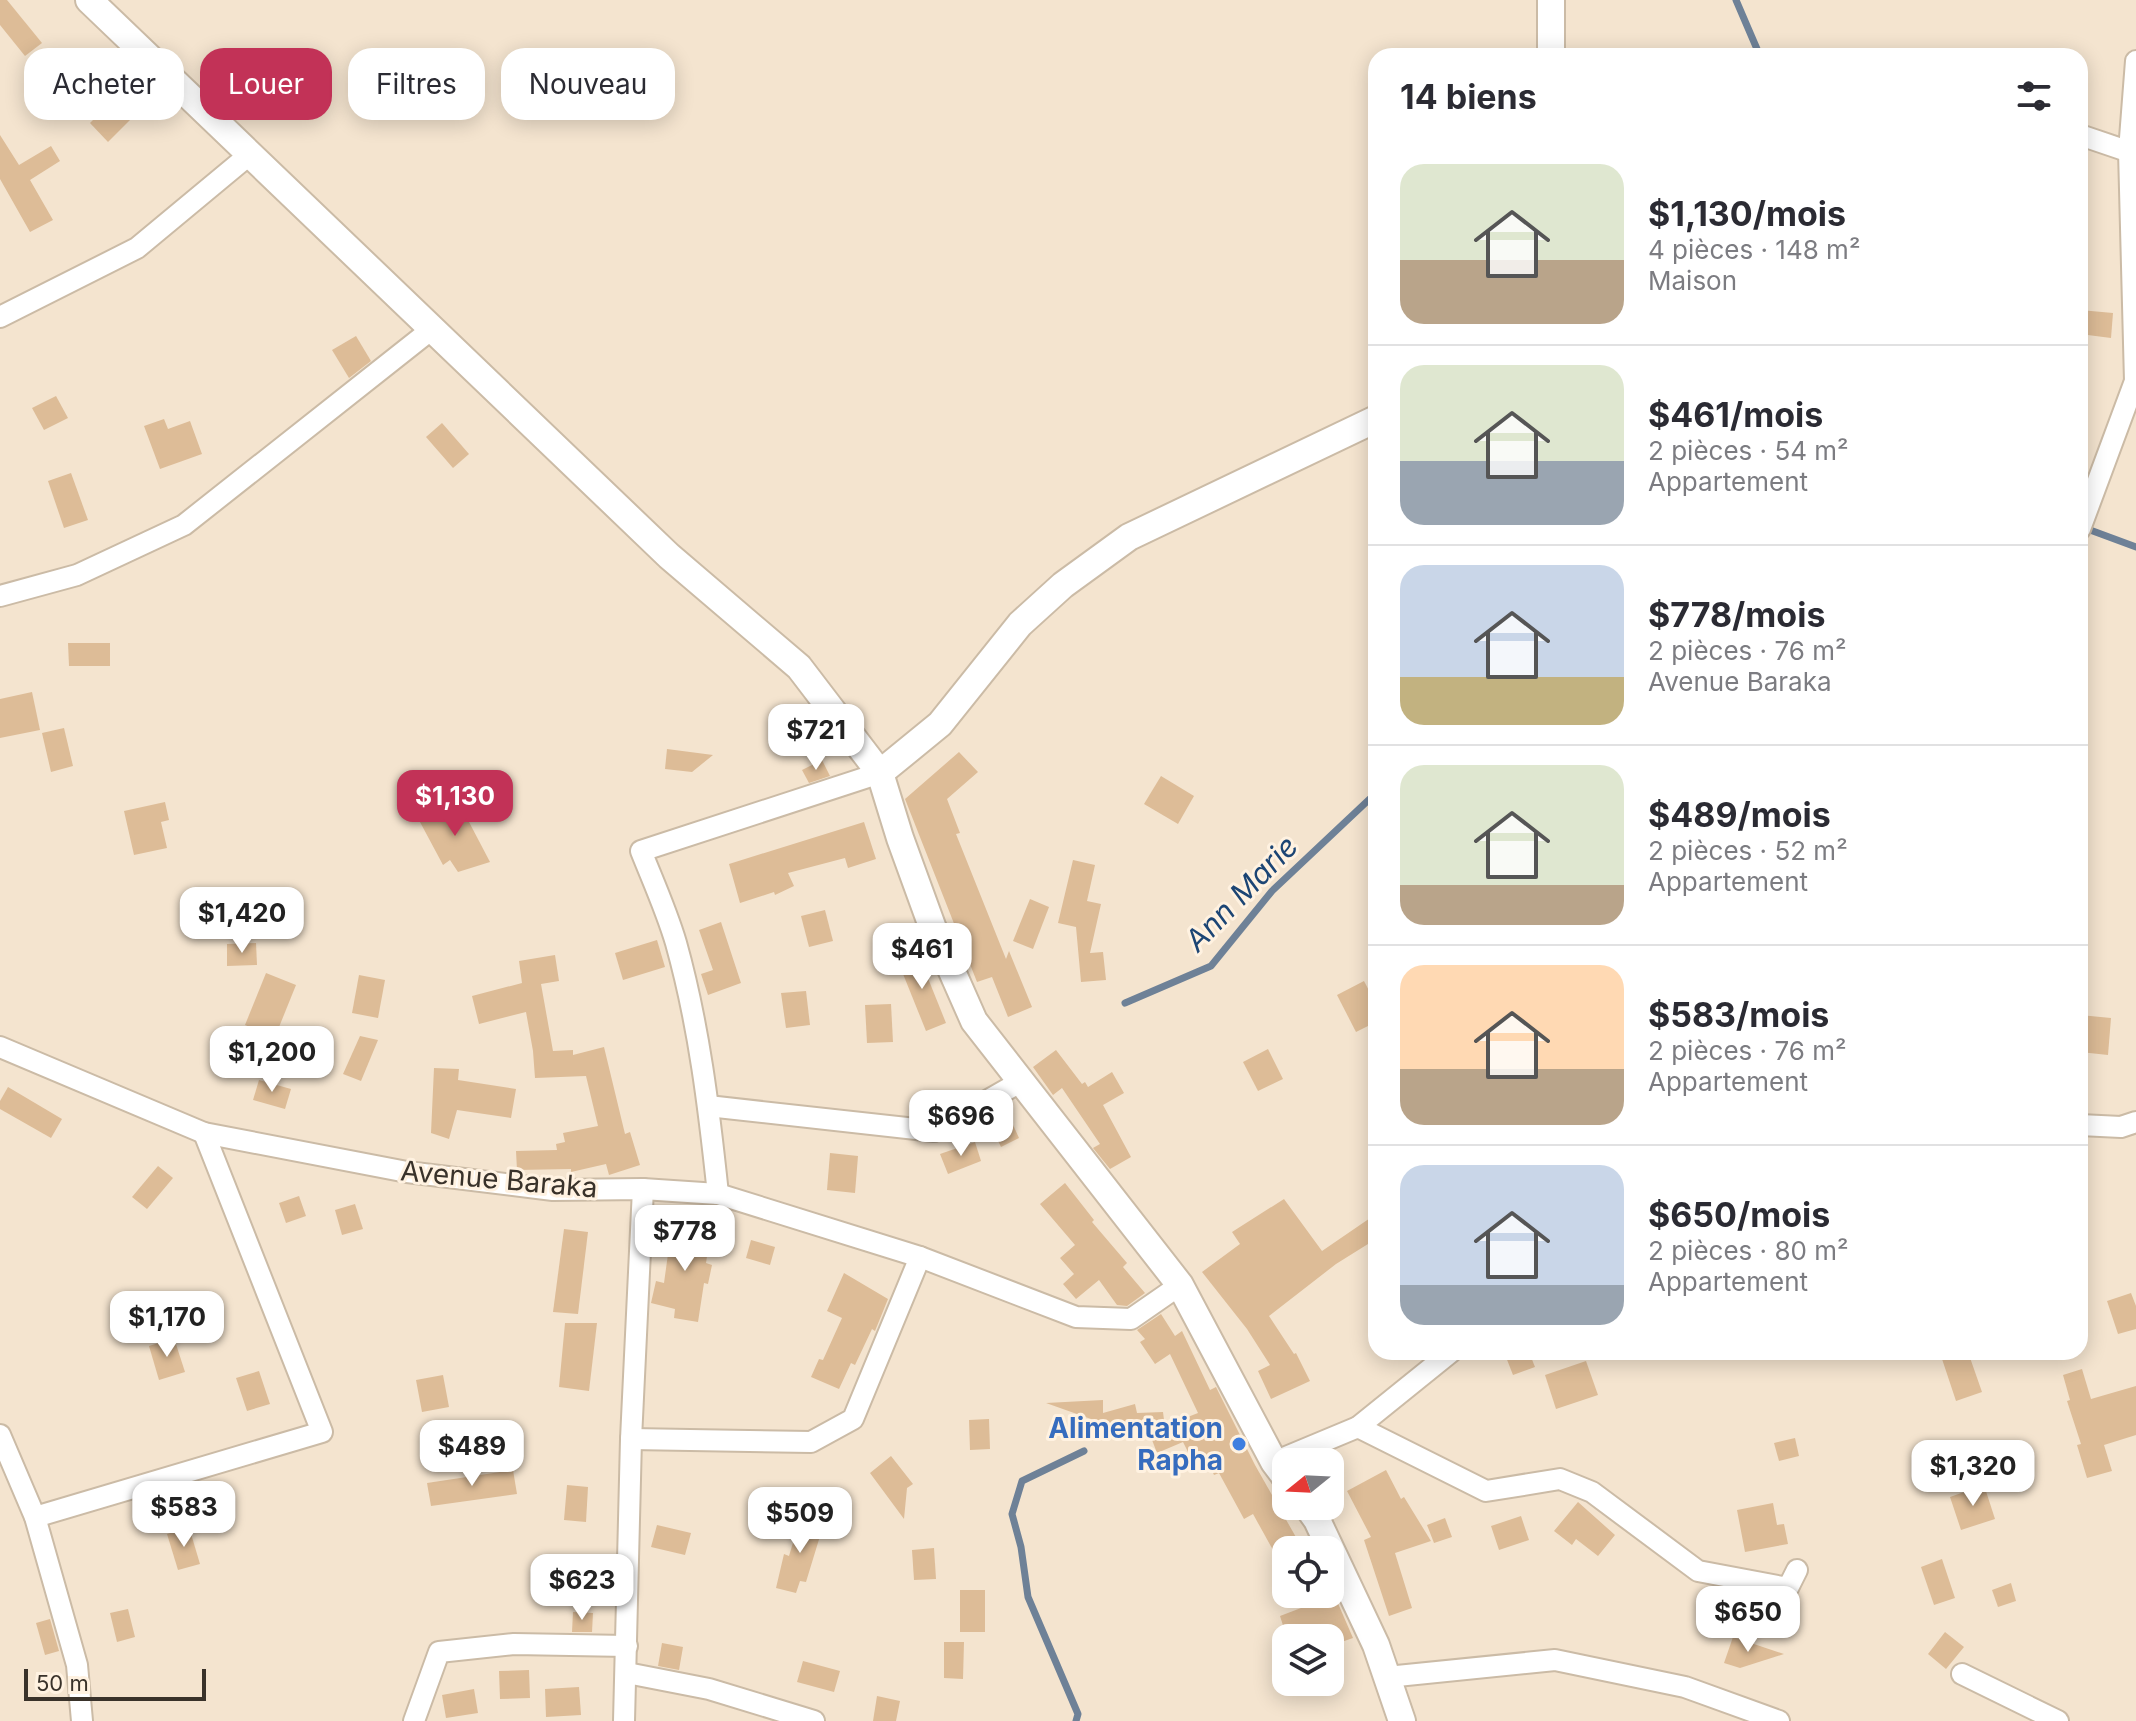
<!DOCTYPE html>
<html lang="fr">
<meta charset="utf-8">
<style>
:root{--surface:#fff;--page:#f7f7f7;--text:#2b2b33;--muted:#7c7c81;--line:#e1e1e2;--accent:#c23257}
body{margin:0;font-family:Inter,sans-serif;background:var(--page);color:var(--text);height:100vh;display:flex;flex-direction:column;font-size:30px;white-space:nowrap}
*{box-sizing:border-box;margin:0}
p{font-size:26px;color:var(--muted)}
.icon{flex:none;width:44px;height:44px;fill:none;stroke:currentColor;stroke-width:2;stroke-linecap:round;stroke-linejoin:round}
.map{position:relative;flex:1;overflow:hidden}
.drawer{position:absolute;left:1368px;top:48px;width:720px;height:1312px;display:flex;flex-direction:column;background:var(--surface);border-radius:24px;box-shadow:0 4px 20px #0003}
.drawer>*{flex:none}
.banner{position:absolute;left:24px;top:48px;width:760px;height:72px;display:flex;gap:16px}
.needle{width:52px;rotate:252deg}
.buttons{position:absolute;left:1272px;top:1448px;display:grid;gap:16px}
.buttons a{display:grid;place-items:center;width:72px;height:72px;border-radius:16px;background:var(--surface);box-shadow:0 4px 20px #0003;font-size:40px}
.scale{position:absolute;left:24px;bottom:20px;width:182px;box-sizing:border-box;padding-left:8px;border:4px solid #39322a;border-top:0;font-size:22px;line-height:28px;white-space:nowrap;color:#39322a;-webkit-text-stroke:6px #fff2e1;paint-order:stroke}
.price{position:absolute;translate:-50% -68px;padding:0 18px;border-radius:16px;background:#fff;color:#222;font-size:26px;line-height:52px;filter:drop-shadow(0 2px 4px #0008)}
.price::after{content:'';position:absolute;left:50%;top:48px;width:24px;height:18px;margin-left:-12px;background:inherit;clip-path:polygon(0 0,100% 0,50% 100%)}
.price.active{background:var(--accent);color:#fff}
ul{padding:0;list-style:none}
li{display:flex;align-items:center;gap:24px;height:200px;padding:0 32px}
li+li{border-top:2px solid var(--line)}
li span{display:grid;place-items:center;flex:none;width:224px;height:160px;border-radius:24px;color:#555}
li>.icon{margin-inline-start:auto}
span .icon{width:96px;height:96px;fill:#fffc;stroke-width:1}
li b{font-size:34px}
h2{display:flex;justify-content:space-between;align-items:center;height:96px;padding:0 32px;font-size:34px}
.pill{padding:0 28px;border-radius:24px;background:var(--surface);box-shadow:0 4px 20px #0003;font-size:28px;line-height:72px}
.pill.active{background:var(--accent);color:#fff}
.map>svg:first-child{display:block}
</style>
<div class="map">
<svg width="2136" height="1721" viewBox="0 0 2136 1721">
<rect width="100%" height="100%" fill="#f4e4cf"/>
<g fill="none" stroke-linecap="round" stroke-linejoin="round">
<g stroke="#6e8197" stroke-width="7">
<polyline points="1736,0 1760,56"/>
<polyline points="2082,527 2136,547"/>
<polyline points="1125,1003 1211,966 1272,891 1376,793"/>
<polyline points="1076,1721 1078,1714 1028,1597 1021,1547 1012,1514 1022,1481 1084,1451"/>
</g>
</g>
<g fill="#ddbc97">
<polygon points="0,0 7,0 42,43 25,56 0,25"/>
<polygon points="115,98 133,117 108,142 90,123"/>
<polygon points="0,135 19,165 51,146 60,161 30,180 53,220 30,232 0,179"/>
<polygon points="2080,310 2113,313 2111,338 2080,334"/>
<polygon points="356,336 371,361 349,378 332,350"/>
<polygon points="56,396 68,418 44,430 32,408"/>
<polygon points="164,419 168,429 190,421 202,454 160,469 144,426"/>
<polygon points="442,423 469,454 453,468 426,437"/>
<polygon points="71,473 88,520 64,528 48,481"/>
<polygon points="68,643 110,643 110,666 69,666"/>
<polygon points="32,692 40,730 0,738 0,699"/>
<polygon points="64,728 73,766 51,772 42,733"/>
<polygon points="667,749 713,755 692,772 665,769"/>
<polygon points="959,752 978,772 947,799 960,833 956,834 1006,959 1009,951 1032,1007 1008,1017 992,977 977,982 905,799"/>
<polygon points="822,760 830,776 809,783 802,770"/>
<polygon points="1161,776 1194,796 1178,824 1144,804"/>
<polygon points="458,801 490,862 458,872 450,860 443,865 420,822"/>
<polygon points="165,802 169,820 161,822 167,848 134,855 124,811"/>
<polygon points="864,822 876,859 848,868 845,858 788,873 794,886 775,895 774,892 740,903 729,864"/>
<polygon points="1073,860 1095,865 1087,901 1101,904 1090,953 1103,952 1106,980 1081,982 1076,927 1058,923"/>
<polygon points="1030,899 1049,907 1033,949 1013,941"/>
<polygon points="825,910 833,941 809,947 801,916"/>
<polygon points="721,922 741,983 708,995 701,974 713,970 699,930"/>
<polygon points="657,940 665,967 623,980 615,953"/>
<polygon points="256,943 257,965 227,966 227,944"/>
<polygon points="917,951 946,1023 926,1031 897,959"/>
<polygon points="555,955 559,981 541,984 553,1051 573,1050 573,1055 604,1047 625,1134 630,1132 640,1165 609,1175 606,1164 571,1172 571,1169 517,1170 516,1151 557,1150 556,1144 565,1142 563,1133 598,1126 586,1076 535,1078 533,1051 526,1012 479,1024 472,996 522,983 519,961"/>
<polygon points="266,973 296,985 275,1037 245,1025"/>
<polygon points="359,975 385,980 378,1018 352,1013"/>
<polygon points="1364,981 1376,1004 1376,1022 1356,1032 1337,995"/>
<polygon points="806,991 810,1025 786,1028 781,993"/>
<polygon points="891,1004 893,1042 867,1043 865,1005"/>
<polygon points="2080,1015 2111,1018 2108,1055 2080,1052"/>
<polygon points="360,1036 378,1040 361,1081 343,1074"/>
<polygon points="1268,1049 1283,1079 1258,1091 1243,1062"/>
<polygon points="1056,1050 1082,1084 1085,1082 1088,1087 1112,1072 1124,1093 1103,1105 1131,1157 1110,1169 1093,1148 1100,1144 1062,1088 1053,1095 1033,1067"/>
<polygon points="434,1068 459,1069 458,1080 516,1089 511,1118 457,1110 449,1139 431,1133"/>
<polygon points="259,1080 291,1089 285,1109 253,1100"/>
<polygon points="8,1087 62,1119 51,1138 0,1109 0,1101"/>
<polygon points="1008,1114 1019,1138 1001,1147 989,1122"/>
<polygon points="975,1142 981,1161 948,1174 940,1154"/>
<polygon points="830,1153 858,1156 855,1193 827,1190"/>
<polygon points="158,1166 173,1178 147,1209 132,1197"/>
<polygon points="1065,1183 1094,1220 1092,1222 1127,1263 1123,1267 1145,1293 1127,1306 1117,1305 1099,1280 1076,1299 1063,1284 1074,1274 1060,1258 1075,1245 1040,1204"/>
<polygon points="299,1196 306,1216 286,1223 279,1203"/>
<polygon points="1284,1199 1322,1251 1376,1214 1376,1239 1336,1264 1269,1316 1294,1354 1296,1353 1310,1381 1271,1399 1258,1371 1270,1365 1247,1329 1202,1272 1240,1244 1232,1232"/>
<polygon points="355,1204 363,1229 342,1235 335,1210"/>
<polygon points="672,1225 711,1230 706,1263 712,1265 708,1284 704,1283 698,1322 674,1318 675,1309 651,1303 656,1281 664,1283"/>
<polygon points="564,1229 588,1232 578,1314 553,1312"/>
<polygon points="751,1240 775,1247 770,1265 746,1258"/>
<polygon points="844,1273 888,1299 875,1331 872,1329 855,1365 851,1363 839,1389 811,1377 819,1359 823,1360 842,1318 827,1311"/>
<polygon points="2131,1293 2136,1306 2136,1329 2118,1334 2107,1301"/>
<polygon points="1161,1314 1175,1336 1182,1331 1210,1390 1216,1387 1255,1465 1301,1546 1294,1550 1286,1550 1286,1555 1278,1559 1253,1514 1244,1519 1219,1473 1214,1475 1209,1464 1203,1467 1201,1463 1195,1466 1183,1442 1157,1453 1149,1432 1198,1413 1170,1354 1155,1364 1140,1342 1145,1339 1137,1330"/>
<polygon points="565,1323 597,1323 589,1391 559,1387"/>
<polygon points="174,1338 185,1372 159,1380 149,1346"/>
<polygon points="1504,1352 1529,1352 1535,1367 1513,1375"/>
<polygon points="1952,1352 1968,1352 1982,1392 1956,1401 1941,1356"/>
<polygon points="1586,1361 1598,1395 1556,1409 1545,1375"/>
<polygon points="2082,1369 2091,1399 2136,1386 2136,1435 2104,1445 2112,1471 2087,1478 2077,1445 2081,1444 2067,1401 2070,1400 2063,1375"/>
<polygon points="259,1371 270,1404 247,1411 236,1378"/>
<polygon points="443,1375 449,1407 422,1412 416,1380"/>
<polygon points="1103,1400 1103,1413 1135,1404 1137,1413 1163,1412 1164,1420 1108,1435 1105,1424 1046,1403"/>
<polygon points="989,1419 990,1449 970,1450 969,1420"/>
<polygon points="1795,1438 1799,1456 1779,1461 1774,1443"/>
<polygon points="891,1456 913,1484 907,1488 904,1519 870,1473"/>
<polygon points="513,1470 517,1494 431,1506 427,1483"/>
<polygon points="1386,1470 1401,1499 1404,1497 1431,1541 1395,1553 1412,1608 1389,1616 1364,1540 1371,1537 1347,1491"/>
<polygon points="567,1485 588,1487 586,1522 564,1520"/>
<polygon points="1984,1485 1995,1519 1961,1530 1950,1497"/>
<polygon points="1578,1502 1615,1535 1598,1556 1576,1539 1572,1545 1554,1531"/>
<polygon points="1773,1503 1777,1525 1784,1524 1788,1544 1745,1552 1737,1510"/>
<polygon points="801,1516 824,1523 806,1582 800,1581 796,1593 776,1588 784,1554 789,1556"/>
<polygon points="1521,1516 1529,1540 1499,1550 1491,1526"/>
<polygon points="1445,1518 1452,1537 1434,1543 1427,1525"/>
<polygon points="657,1525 691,1533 685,1555 651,1547"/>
<polygon points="189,1527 200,1564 178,1570 167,1534"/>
<polygon points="934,1548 936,1579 914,1580 912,1550"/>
<polygon points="1942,1559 1955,1598 1934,1605 1921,1567"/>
<polygon points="2011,1583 2016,1601 1998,1607 1992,1590"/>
<polygon points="1330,1585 1353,1638 1330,1646 1330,1638 1287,1638 1280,1616 1301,1608 1296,1594 1328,1594 1330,1597"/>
<rect x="960" y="1590" width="25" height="42"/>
<polygon points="128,1609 135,1637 117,1642 110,1613"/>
<polygon points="573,1612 593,1613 592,1632 572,1632"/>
<polygon points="50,1619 59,1651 45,1655 36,1623"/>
<polygon points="1945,1632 1964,1647 1946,1669 1928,1654"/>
<polygon points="1733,1637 1784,1654 1740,1668 1724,1663"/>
<polygon points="944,1642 964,1642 963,1679 944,1678"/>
<polygon points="662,1643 683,1647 679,1670 658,1666"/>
<polygon points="803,1661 840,1671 834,1692 797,1682"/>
<polygon points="529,1670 530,1698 500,1699 499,1671"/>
<polygon points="579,1687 581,1715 546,1717 545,1689"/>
<polygon points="474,1689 478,1713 446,1718 442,1695"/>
<polygon points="877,1696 900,1701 896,1721 873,1721"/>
</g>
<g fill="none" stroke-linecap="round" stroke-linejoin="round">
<g stroke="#cbbba6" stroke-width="24">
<g id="minor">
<polyline points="2080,135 2136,154"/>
<polyline points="0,317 137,248 249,155"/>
<polyline points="2080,529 2135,381 2129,151 2136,61"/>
<polyline points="0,596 77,575 184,525 432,329"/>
<polyline points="0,1047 204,1133 407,1172 553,1190 643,1189 718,1194 920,1257 1076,1317 1131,1319 1180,1285"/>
<polyline points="708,1106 934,1131 1020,1082"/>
<polyline points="2080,1125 2121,1127 2136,1122"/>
<path d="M718,1194C709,1109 699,1025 676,943C667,912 653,881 641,851L880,773"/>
<polyline points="1358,1427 1451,1352"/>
<polyline points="0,1435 35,1517 77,1665 82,1721"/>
<polyline points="631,1439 811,1442 853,1419 920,1257"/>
<polyline points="1274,1462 1358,1427 1486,1491 1560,1479 1592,1492 1698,1571 1788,1588 1797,1570"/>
<polyline points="35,1517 322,1432 204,1133"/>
<polyline points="627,1673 709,1689 814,1721"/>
<polyline points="1962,1674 2058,1721"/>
<polyline points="1387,1677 1555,1660 1685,1687 1779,1721"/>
<polyline points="414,1721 439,1652 514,1644 627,1646"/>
<polyline points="624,1721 631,1439 643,1189"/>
</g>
</g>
<g stroke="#cbbba6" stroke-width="30">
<g id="tertiary">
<polyline points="89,0 669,556 799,667 880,773 900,838 932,926 974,1021 1180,1285 1274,1462 1286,1478"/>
<polyline points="1551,0 1551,56"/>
<polyline points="880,773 940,724 1020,624 1063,585 1129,537 1376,419"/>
<polyline points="1307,1506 1317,1520 1376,1645 1402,1721"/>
</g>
</g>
<use href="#minor" stroke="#fff" stroke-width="20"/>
<use href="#tertiary" stroke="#fff" stroke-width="26"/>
</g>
<circle fill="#3f7fe0" stroke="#fff2e1" stroke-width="3" cx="1239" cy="1444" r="8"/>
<g text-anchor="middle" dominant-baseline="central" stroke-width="6" stroke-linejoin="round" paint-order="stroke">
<g font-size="28" fill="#39322a" stroke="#fff2e1">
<text transform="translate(499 1179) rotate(5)">Avenue Baraka</text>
</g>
<g font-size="28" font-weight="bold" fill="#366cbe" stroke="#fff2e1" text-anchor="end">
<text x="1223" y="1428">Alimentation<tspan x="1223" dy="32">Rapha</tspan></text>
</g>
<g font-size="30" font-style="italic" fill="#1c4574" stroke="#fff2e1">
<text transform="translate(1241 893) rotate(-46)">Ann Marie</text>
</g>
</g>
</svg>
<div class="buttons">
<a><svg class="needle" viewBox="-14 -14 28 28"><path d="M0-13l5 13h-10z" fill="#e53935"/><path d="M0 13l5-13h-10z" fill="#7c7c81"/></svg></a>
<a><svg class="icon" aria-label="locate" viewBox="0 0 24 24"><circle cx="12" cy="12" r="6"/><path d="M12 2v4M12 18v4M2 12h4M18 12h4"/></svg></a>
<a><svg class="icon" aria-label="layers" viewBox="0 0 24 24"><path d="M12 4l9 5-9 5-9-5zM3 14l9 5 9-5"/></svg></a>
</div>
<div class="scale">50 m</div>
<b class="price" style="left:816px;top:772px">$721</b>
<b class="price active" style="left:455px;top:838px">$1,130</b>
<b class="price" style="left:242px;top:955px">$1,420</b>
<b class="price" style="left:922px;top:991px">$461</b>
<b class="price" style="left:272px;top:1094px">$1,200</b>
<b class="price" style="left:961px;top:1158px">$696</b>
<b class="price" style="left:685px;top:1273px">$778</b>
<b class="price" style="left:167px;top:1359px">$1,170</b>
<b class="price" style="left:472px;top:1488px">$489</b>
<b class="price" style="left:1973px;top:1508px">$1,320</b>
<b class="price" style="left:184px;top:1549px">$583</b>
<b class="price" style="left:800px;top:1555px">$509</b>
<b class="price" style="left:582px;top:1622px">$623</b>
<b class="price" style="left:1748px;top:1654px">$650</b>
<div class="banner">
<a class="pill">Acheter</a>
<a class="pill active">Louer</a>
<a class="pill">Filtres</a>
<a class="pill">Nouveau</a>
</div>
<section class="drawer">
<h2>14 biens<svg class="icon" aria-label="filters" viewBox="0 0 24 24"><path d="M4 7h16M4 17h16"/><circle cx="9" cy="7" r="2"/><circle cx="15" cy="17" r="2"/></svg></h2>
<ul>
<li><span style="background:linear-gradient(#dfe7d0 60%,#b9a48a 0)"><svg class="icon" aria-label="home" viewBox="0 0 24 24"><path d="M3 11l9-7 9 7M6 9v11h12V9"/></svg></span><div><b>$1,130/mois</b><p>4 pièces · 148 m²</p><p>Maison</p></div></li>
<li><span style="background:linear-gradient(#dfe7d0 60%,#9aa5b1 0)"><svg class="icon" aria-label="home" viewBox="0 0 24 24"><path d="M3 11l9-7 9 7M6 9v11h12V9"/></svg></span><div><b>$461/mois</b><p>2 pièces · 54 m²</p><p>Appartement</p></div></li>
<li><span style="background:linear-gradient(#c9d6e8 70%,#c2b280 0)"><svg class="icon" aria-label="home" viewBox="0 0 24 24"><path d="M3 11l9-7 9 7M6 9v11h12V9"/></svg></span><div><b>$778/mois</b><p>2 pièces · 76 m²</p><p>Avenue Baraka</p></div></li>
<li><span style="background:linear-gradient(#dfe7d0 75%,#b9a48a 0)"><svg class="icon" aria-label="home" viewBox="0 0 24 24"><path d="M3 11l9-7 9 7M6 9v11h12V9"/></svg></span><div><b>$489/mois</b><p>2 pièces · 52 m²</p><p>Appartement</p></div></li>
<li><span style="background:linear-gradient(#ffd9b3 65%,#b9a48a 0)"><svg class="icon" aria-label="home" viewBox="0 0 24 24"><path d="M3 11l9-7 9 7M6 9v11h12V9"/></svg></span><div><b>$583/mois</b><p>2 pièces · 76 m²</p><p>Appartement</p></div></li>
<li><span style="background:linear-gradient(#c9d6e8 75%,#9aa5b1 0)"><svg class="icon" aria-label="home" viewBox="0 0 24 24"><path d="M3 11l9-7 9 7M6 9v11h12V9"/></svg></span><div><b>$650/mois</b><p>2 pièces · 80 m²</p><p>Appartement</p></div></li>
</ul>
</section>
</div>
